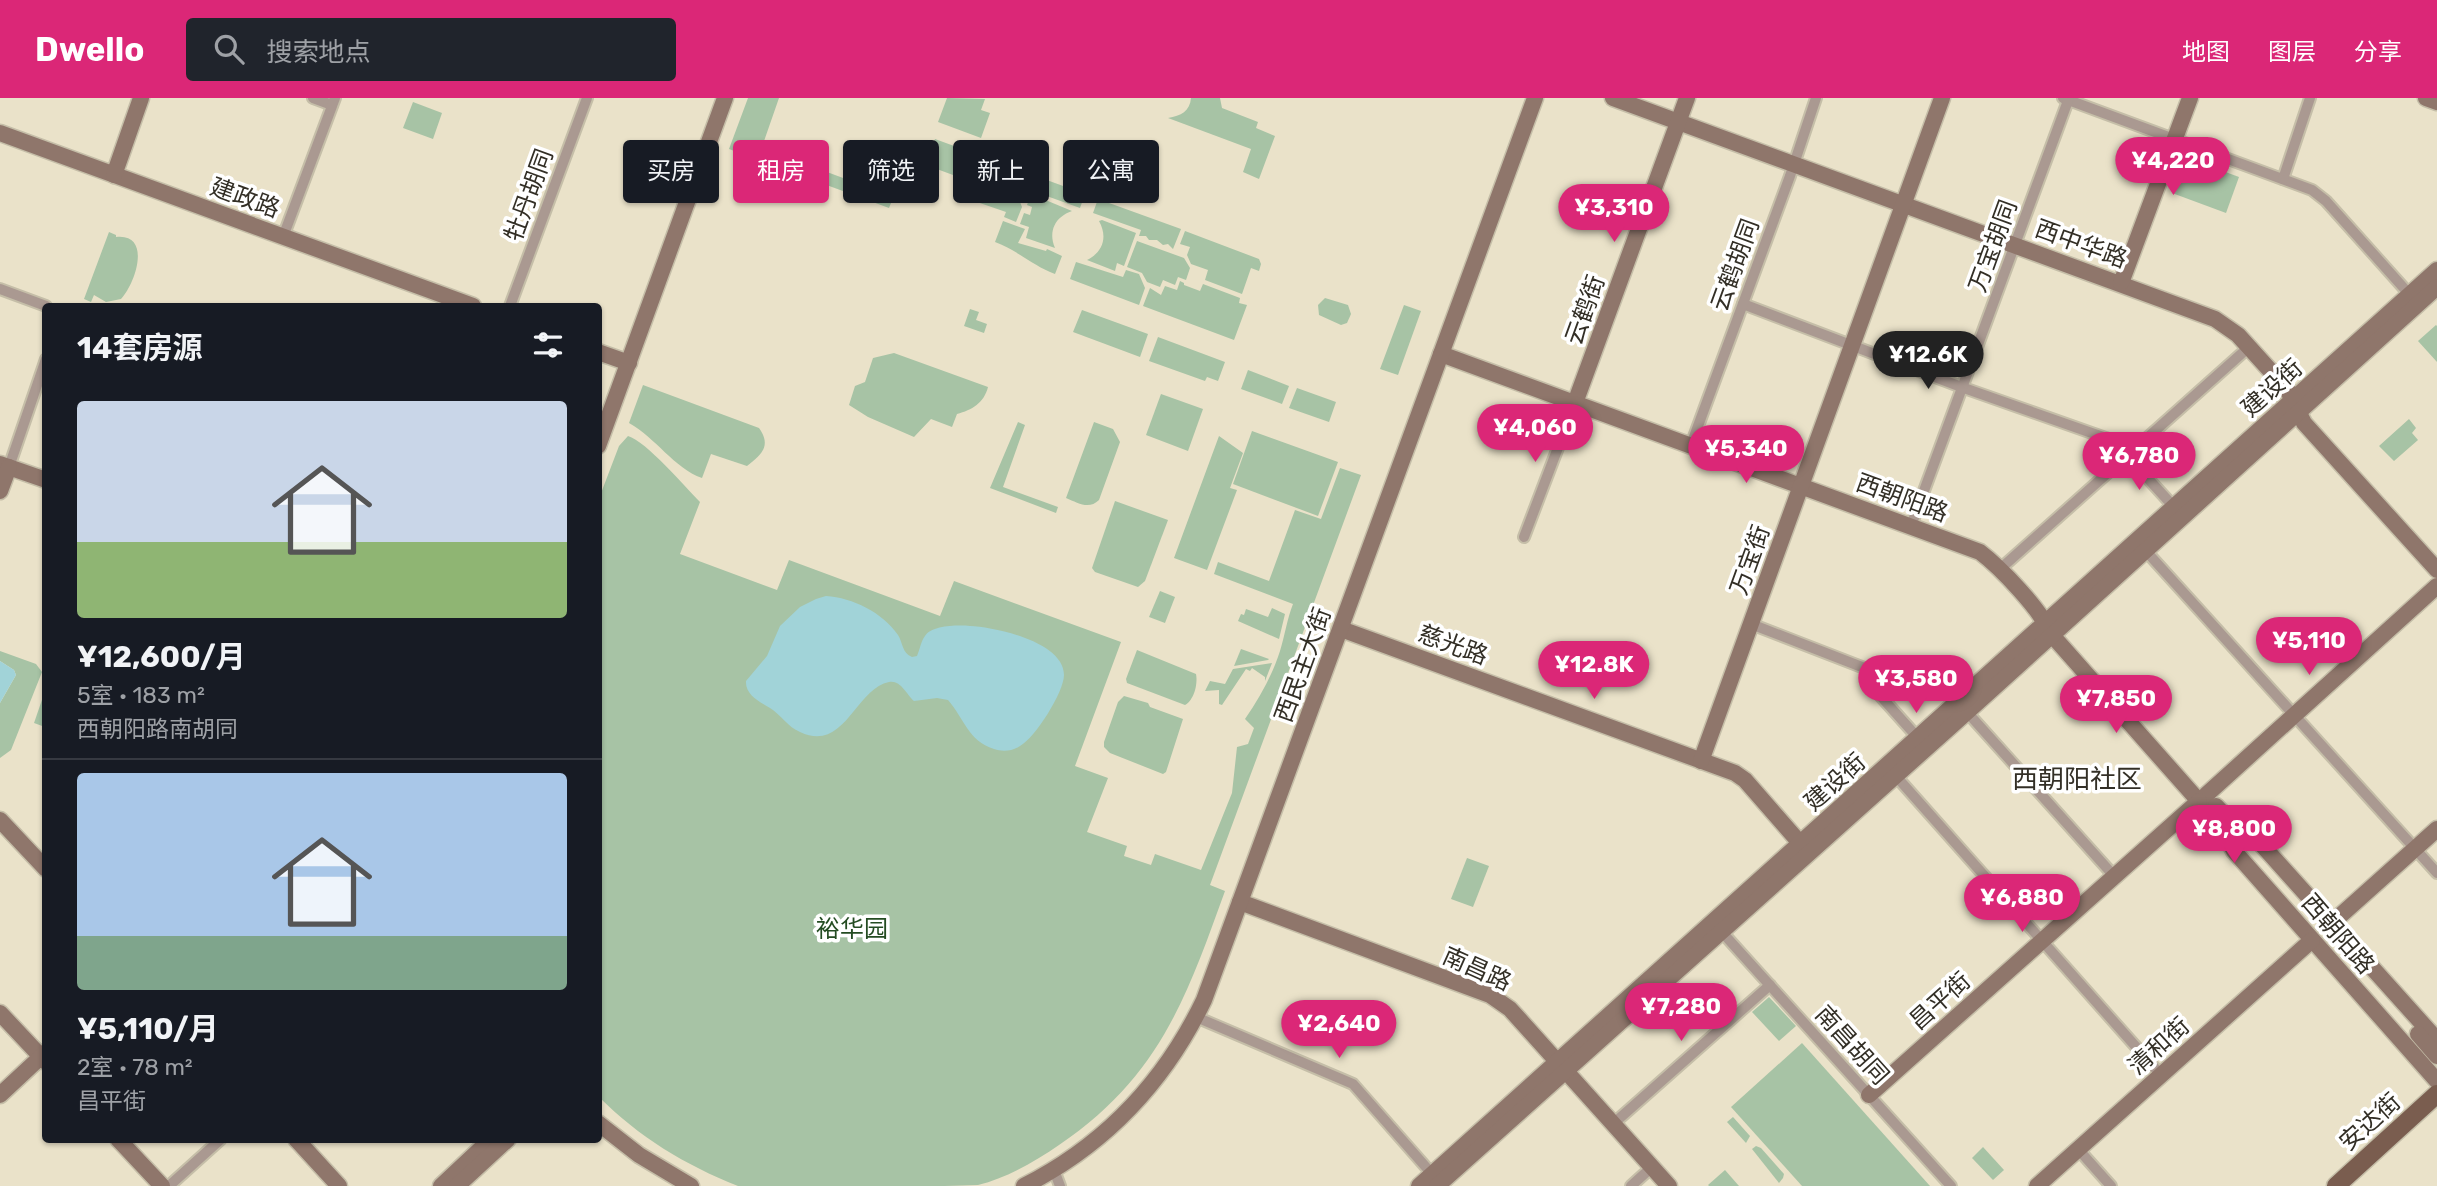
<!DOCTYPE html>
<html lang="zh">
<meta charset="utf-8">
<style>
:root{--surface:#171b24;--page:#20242c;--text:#f1f3f6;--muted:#9ea1a6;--line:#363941;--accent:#db2777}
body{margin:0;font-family:Rubik,"Noto Sans SC",sans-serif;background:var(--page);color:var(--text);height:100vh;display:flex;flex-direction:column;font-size:26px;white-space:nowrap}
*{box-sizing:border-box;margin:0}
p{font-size:23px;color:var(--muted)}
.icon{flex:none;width:38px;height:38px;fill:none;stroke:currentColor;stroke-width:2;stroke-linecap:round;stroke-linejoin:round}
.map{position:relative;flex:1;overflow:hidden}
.panel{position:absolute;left:42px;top:205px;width:560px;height:840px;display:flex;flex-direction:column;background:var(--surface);border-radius:7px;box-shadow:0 2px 5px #0004}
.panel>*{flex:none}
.guide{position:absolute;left:623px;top:42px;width:665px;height:63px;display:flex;gap:14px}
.price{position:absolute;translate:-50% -60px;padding:0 16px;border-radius:24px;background:var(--accent);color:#fff;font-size:23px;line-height:46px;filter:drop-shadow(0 2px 4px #0008)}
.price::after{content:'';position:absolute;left:50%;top:42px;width:21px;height:16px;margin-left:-10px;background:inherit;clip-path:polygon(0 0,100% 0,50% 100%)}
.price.active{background:#222;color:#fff}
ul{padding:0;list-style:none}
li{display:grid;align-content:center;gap:14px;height:371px;padding:0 35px}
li+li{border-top:2px solid var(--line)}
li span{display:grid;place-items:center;height:217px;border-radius:7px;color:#555}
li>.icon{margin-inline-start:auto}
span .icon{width:126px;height:126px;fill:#fffc;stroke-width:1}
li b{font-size:30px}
h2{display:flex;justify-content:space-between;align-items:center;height:84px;padding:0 35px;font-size:30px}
.pill{padding:0 24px;border-radius:7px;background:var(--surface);box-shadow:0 2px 5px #0004;font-size:24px;line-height:63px}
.pill.active{background:var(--accent);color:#fff}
header{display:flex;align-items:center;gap:42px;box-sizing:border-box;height:98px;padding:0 35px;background:var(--accent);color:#fff}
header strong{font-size:33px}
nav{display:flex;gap:38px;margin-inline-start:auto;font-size:24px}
.search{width:490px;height:63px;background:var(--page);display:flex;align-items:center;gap:18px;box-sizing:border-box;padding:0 24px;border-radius:7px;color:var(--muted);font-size:26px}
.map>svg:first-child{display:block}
</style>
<header>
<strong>Dwello</strong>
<div class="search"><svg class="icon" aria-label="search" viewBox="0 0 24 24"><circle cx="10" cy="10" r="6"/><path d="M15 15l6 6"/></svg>搜索地点</div>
<nav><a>地图</a><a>图层</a><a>分享</a></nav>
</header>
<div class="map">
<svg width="2437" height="1088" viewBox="0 0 2437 1088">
<rect width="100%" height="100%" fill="#eae2c9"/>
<g fill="#a7c3a5">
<polygon points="748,0 779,0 763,46 793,57 792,61 870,90 871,87 895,95 889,110 729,51"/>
<polygon points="947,0 985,1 981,12 990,15 981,40 938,24"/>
<path d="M1191,0H1220L1222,10L1258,24L1256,30L1275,38L1259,81L1243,74L1251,51L1168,20C1181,18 1190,13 1191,0Z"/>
<polygon points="413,4 442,15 433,41 403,30"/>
<polygon points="935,41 1006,67 998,89 1017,96 1022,109 1016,124 1004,119 1006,114 974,103 980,87 926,67"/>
<polygon points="2185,59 2239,79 2226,115 2172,95"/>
<polygon points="1011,69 1085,96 1080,110 1030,92 1027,97 1004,88"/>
<path d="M1031,96L1072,113C1055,119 1048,133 1055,150L1026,140L1029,129L1020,126L1024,115L1030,117L1032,109L1027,107Z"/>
<polygon points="1098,101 1181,131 1173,151 1168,146 1163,147 1157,142 1149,142 1146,138 1139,138 1141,132 1093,115"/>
<path d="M1102,122L1136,135L1124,168L1117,165L1115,173L1087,162C1103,154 1108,139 1099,123Z"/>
<path d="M1003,123L1025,131L1018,145L1046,153L1047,151L1062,158L1055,176C1033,168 1017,152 995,144Z"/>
<polygon points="1185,133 1259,161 1261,166 1259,173 1251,170 1242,196 1205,182 1208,172 1191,166 1187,157 1190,149 1180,146"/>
<path d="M109,134L116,137V139C152,135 136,185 121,201L106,204L94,197L91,204L84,201Z"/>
<polygon points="1137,143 1184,160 1190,170 1186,182 1178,179 1175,187 1163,182 1160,189 1147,184 1142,175 1127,169"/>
<polygon points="1076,164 1123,179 1126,172 1139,176 1145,190 1139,207 1070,181"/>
<polygon points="1180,183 1184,185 1184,187 1200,193 1203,186 1240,200 1239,205 1247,207 1234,242 1143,208 1150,190 1161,197 1165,188 1177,192"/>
<polygon points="1325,200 1348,207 1351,216 1347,225 1341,227 1319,217 1318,207"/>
<polygon points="1404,207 1421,213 1398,277 1380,271"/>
<polygon points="970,211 979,214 976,222 987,226 984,235 964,228"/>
<polygon points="1082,212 1148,236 1140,259 1073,234"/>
<polygon points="2436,227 2437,228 2437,264 2418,243"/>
<polygon points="1158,239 1225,264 1218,283 1207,279 1205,283 1149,263"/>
<path d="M894,255L988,289C984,305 972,312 957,316L952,329L931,321L914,339L868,319L849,307L855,288L865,284L873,260Z"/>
<polygon points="1248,272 1289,288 1282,306 1241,291"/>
<path d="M643,287L759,330C772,348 761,357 747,368L711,356L702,380C674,370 656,340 629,325Z"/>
<polygon points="1297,290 1336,304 1329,324 1289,310"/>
<polygon points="1161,296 1203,311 1188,353 1146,337"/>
<polygon points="2409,321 2416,330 2412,335 2418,342 2394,363 2379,348"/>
<polygon points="1018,324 1025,327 1003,389 1058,409 1056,415 990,390"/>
<path d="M1094,324L1113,331L1120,344L1099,402C1089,412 1078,405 1066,400Z"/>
<polygon points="1252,333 1338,364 1318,418 1233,386"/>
<path d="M628,338C646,343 685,389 700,404L680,456L777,492L789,462L940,518L954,483L1121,544L1075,668L1108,680L1087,734L1127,748L1124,758L1151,767L1155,756L1201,772L1232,695L1237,649L1248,646L1254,630L1245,621C1260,599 1272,578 1280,553C1285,537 1287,521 1293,506L1214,476L1218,464L1269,483L1295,412L1321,421L1340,370L1361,377L1210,787L1225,793C1186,901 1159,979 1059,1047C1036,1063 1007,1080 978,1087C959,1088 930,1088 909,1088C852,1088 795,1088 738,1088C685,1067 639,1039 599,999L598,403L619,348Z"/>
<polygon points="1219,338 1243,355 1230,390 1237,392 1207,472 1174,460"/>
<polygon points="1115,403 1168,422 1145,483 1138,489 1095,474 1092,470"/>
<polygon points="1160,493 1175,499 1165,525 1149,519"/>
<polygon points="1272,510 1285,516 1279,541 1238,523 1241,516 1244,517 1246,511 1268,519"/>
<polygon points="1241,551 1269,561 1268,562 1234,568"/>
<path d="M1137,552L1196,576C1198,586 1194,602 1185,607L1127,585L1126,581Z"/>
<polygon points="0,553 36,566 42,574 11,652 0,660 0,605 16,577 14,572 0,563"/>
<polygon points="1272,565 1265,583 1265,579 1252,570 1250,573 1246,571 1222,607 1219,606 1219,592 1205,593 1210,583 1225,586 1233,571"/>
<polygon points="45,593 45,629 34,625"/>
<polygon points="1124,598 1148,605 1150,609 1183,621 1166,674 1163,676 1110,655 1104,649 1104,644 1118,604"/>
<polygon points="1467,760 1489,768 1473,809 1451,801"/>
<polygon points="1769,899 1796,928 1779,943 1752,914"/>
<polygon points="1802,945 1930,1088 1802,1088 1731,1009"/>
<polygon points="1733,1019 1750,1038 1746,1045 1727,1024"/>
<polygon points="1756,1048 1761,1050 1784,1076 1783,1080 1779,1085 1752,1051"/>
<polygon points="1983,1049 2004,1072 1993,1082 1972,1060"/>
<polygon points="1725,1072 1739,1088 1709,1088 1708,1087"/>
</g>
<g fill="#a1d3d8">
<path d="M826,498C853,500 882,514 898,537C903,545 902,555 912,559L917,558C920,551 921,543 925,538C932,527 958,527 970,528C995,529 1064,544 1064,577C1064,594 1035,640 1020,648C1012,653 1003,654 994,651C968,643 964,620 948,602L937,600L914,603C906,596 901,582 889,584C855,591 845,655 800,634C788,629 781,617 770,610C760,604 745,597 746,583L767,558L780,528L800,509L816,501Z"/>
<polygon points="0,563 14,572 16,577 0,605"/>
</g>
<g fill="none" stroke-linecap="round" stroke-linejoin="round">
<g stroke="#c5bea8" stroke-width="14">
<g id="street">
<polyline points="313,0 332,7"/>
<polyline points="2063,0 2312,92 2326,103 2410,197"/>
<polyline points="2283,81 2310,0"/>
<polyline points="283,139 335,0"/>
<polyline points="0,191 46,208"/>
<polyline points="1743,206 1964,290 2106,340 2119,349 2174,409"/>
<polyline points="510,208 587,0"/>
<polyline points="1691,347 1790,78 1816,0"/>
<polyline points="9,369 46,261"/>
<polyline points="1911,428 2069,0"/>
<polyline points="1524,439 1575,305"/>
<polyline points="2145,452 2437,775"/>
<polyline points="1999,472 2249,249"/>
<polyline points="1751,526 1867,571 1876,593 1918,640"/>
<polyline points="1967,614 2114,778"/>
<polyline points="1895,677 2161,977"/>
<polyline points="1721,833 1951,1088"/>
<polyline points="1196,919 1353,986 1432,1076"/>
<polyline points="1613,1026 1770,887"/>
<polyline points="2078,1051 2111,1088"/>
<polyline points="1054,1072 1060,1088"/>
<polyline points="169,1088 221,1041"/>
<polyline points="1631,1088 1652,1069"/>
</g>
</g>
<g stroke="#c5bea8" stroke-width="19">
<g id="secondary">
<polyline points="1613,0 2215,221 2238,237 2287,291 2304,325 2437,472"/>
<polyline points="2426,0 2437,4"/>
<polyline points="0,35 473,208"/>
<polyline points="114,77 141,0"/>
<polyline points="2121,185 2190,0"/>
<polyline points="598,254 629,265"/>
<path d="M1441,256L1980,454C2001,470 2041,512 2051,536L2220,727L2234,753L2437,983"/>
<polyline points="1575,305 1687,0"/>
<polyline points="598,348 725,0"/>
<polyline points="0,366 46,382"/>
<polyline points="0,393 9,369"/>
<polyline points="1341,531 1735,675 1745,682 1800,745"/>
<polyline points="1701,663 1942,0"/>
<polyline points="2206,697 2437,488"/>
<polyline points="2216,708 2228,721 2253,737 2437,942"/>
<polyline points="0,722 46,771"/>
<polyline points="1240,804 1490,897 1510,911 1669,1088"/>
<polyline points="2332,825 2437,731"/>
<polyline points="0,915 46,964"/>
<polyline points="2418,936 2437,958"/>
<polyline points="0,997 46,954"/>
<polyline points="1869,997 2199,703"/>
<polyline points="598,1025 639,1057 691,1088"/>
<polyline points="118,1041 162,1088"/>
<polyline points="296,1041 339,1088"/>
<polyline points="441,1088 491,1041"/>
<polyline points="457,1088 508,1041"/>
<path d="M1024,1088C1105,1047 1165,983 1204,902L1535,0"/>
<polyline points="1419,1088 2437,172"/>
<polyline points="1437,1088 1967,614 2437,189"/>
<polyline points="2037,1088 2312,842"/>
</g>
</g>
<g stroke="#c5bea8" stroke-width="21">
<polyline id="primary" points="2336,1088 2437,996"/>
</g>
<use href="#street" stroke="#aa9991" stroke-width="10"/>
<use href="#secondary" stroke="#8f766b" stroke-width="16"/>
<use href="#primary" stroke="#7a5d4f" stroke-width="18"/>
</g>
<g text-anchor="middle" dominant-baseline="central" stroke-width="7" stroke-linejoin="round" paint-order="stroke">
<g font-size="24" fill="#332f26" stroke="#fff">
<text transform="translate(529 97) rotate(-70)">牡丹胡同</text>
<text transform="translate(245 100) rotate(20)">建政路</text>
<text transform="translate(2081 146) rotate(20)">西中华路</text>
<text transform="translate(1993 148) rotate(-70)">万宝胡同</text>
<text transform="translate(1735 167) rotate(-70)">云鹤胡同</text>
<text transform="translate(1585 212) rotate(-70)">云鹤街</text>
<text transform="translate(2272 290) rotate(-42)">建设街</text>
<text transform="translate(1902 400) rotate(20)">西朝阳路</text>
<text transform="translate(1750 462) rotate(-70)">万宝街</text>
<text transform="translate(1453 547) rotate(20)">慈光路</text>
<text transform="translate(1303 567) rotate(-70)">西民主大街</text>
<text transform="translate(1835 684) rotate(-42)">建设街</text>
<text transform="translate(2338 836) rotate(49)">西朝阳路</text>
<text transform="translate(1477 871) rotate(24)">南昌路</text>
<text transform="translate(1940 903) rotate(-42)">昌平街</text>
<text transform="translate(1852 947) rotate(48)">南昌胡同</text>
<text transform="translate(2159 948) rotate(-42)">清和街</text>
<text transform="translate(2370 1024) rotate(-42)">安达街</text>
</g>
<g font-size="24" fill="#244c22" stroke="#fff">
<text x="852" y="831">裕华园</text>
</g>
<g font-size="26" fill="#332f26" stroke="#fff">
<text x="2077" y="681">西朝阳社区</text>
</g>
</g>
</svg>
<b class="price" style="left:2173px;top:99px">¥4,220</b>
<b class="price" style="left:1614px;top:146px">¥3,310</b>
<b class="price active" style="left:1928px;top:293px">¥12.6K</b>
<b class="price" style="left:1535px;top:366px">¥4,060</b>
<b class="price" style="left:1746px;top:387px">¥5,340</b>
<b class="price" style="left:2139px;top:394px">¥6,780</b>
<b class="price" style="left:2309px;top:579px">¥5,110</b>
<b class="price" style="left:1594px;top:603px">¥12.8K</b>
<b class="price" style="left:1916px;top:617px">¥3,580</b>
<b class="price" style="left:2116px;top:637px">¥7,850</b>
<b class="price" style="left:2234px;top:767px">¥8,800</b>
<b class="price" style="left:2022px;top:836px">¥6,880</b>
<b class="price" style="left:1681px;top:945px">¥7,280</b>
<b class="price" style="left:1339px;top:962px">¥2,640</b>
<div class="guide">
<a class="pill">买房</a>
<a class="pill active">租房</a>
<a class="pill">筛选</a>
<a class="pill">新上</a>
<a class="pill">公寓</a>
</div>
<section class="panel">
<h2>14套房源<svg class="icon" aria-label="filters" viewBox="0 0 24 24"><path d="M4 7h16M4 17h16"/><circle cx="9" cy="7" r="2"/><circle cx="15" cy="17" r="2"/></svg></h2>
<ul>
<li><span style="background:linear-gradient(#c9d6e8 65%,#8fb573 0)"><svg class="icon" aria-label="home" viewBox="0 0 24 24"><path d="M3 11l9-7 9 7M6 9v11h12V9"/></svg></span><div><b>¥12,600/月</b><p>5室 · 183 m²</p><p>西朝阳路南胡同</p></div></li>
<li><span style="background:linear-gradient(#a9c7e8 75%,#7fa58c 0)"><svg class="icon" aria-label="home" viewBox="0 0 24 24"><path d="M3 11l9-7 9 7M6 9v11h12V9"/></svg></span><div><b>¥5,110/月</b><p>2室 · 78 m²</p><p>昌平街</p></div></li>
</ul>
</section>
</div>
